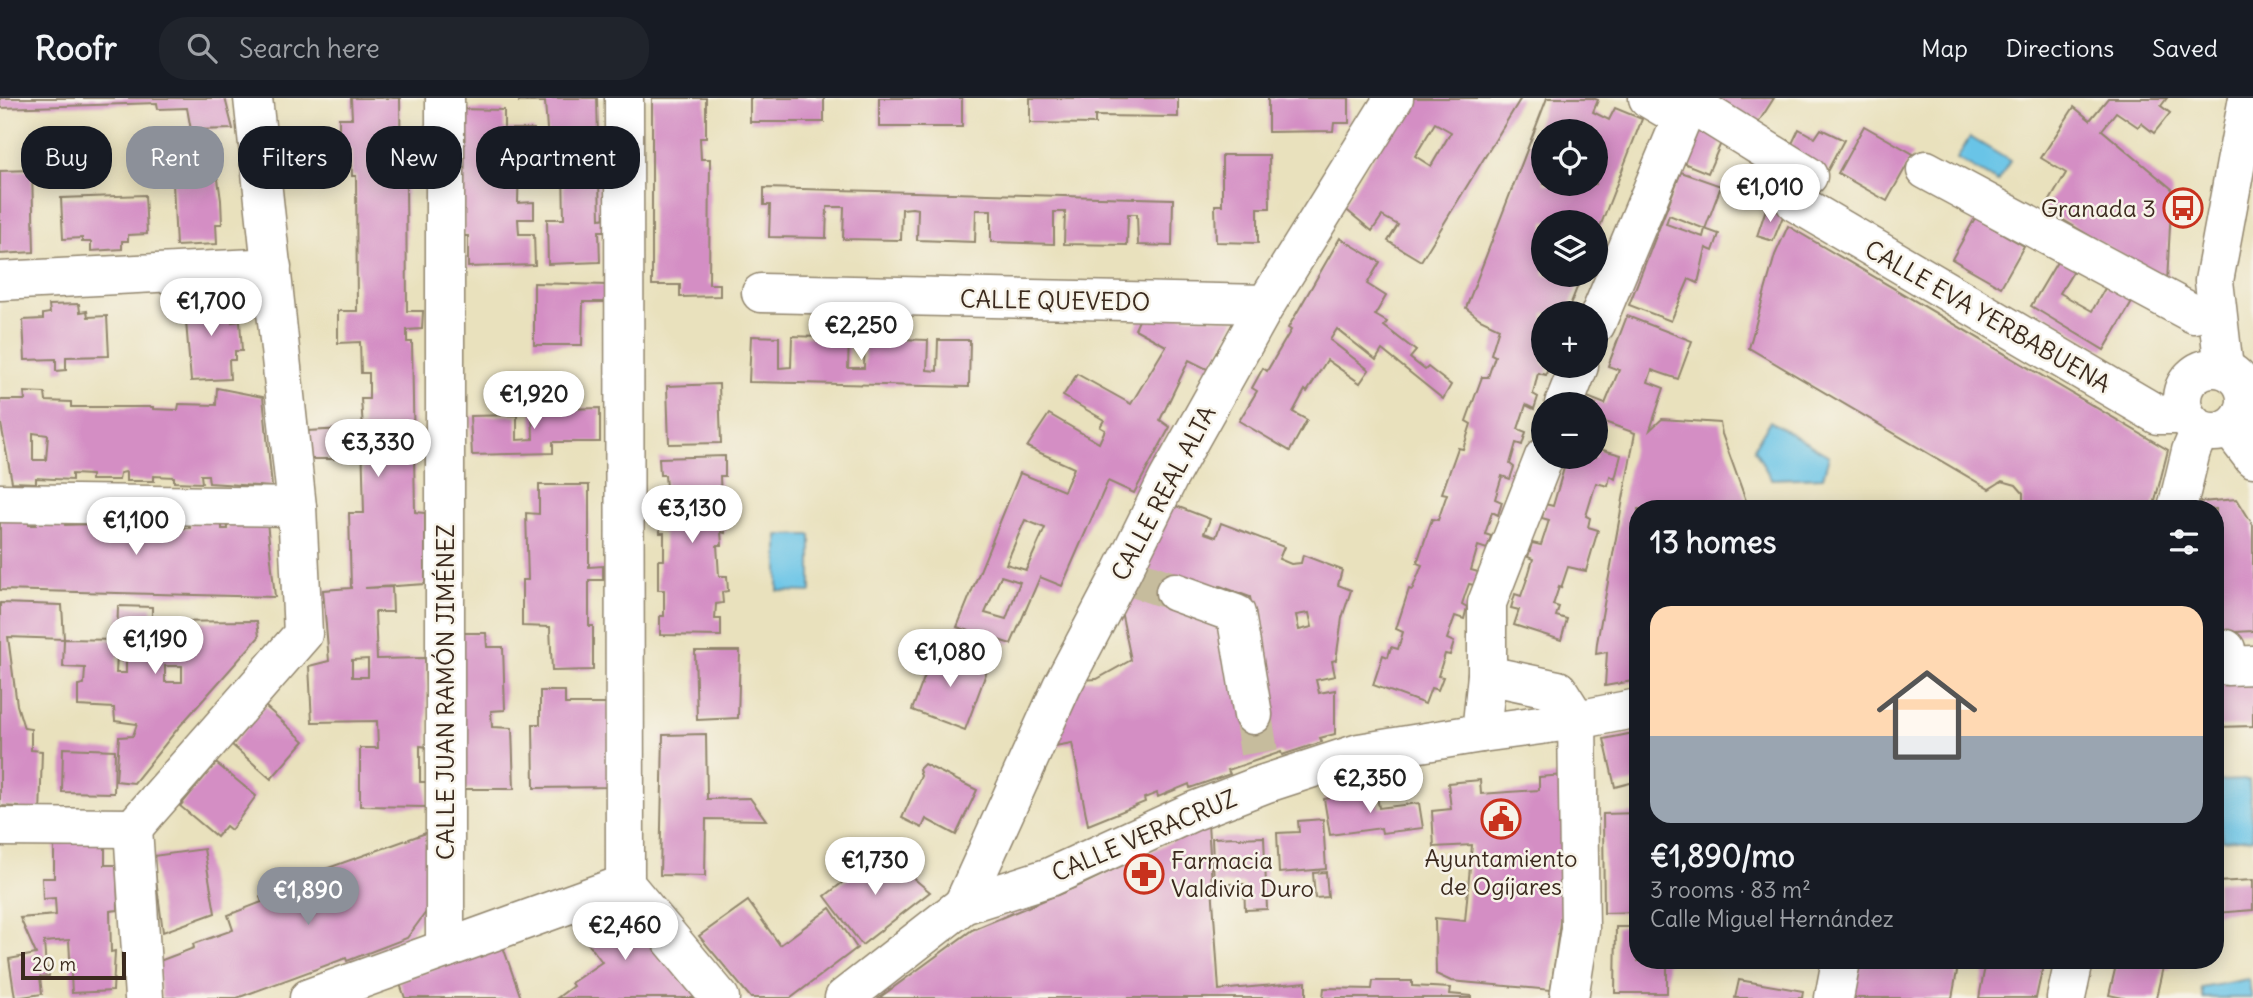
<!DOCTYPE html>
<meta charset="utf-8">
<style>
:root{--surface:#171b24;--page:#20242c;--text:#f1f3f6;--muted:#9ea1a6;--line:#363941;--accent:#8c9099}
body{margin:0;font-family:Delius,sans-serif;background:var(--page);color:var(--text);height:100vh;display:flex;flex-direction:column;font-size:26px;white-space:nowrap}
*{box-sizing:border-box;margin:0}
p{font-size:23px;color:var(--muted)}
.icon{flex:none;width:38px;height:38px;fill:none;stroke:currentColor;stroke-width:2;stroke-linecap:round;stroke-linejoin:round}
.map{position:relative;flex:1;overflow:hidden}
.sheet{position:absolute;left:1629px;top:402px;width:595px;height:469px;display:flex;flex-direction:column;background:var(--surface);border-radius:28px;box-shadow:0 4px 18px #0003}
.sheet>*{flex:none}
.guide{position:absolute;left:21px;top:28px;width:665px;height:63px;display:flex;gap:14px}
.fabs{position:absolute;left:1531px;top:21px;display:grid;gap:14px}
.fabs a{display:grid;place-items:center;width:77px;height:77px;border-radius:50%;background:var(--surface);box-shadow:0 4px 18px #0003;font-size:35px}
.scale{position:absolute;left:21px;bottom:18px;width:105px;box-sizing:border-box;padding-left:7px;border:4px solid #3b2a1e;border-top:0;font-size:19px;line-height:24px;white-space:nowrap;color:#3b2a1e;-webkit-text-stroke:5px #f7f3e8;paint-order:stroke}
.price{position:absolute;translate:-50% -60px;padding:0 16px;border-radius:24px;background:#fff;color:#222;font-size:23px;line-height:46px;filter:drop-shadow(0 2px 4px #0008)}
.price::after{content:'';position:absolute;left:50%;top:42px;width:21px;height:16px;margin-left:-10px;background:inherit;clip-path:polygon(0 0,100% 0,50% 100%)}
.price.active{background:var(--accent);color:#fff}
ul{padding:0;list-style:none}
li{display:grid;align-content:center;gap:14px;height:371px;padding:0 21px}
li+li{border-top:2px solid var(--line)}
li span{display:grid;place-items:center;height:217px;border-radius:21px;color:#555}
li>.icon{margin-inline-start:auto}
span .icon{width:126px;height:126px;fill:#fffc;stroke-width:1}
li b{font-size:30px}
h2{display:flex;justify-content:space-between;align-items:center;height:84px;padding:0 21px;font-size:30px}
.tag{padding:0 24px;border-radius:28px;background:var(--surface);box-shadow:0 4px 18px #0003;font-size:24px;line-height:63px}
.tag.active{background:var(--accent);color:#fff}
header{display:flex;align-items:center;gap:42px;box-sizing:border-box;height:98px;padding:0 35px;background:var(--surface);border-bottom:2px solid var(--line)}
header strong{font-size:33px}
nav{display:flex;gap:38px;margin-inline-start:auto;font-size:24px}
.search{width:490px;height:63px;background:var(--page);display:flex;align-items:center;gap:18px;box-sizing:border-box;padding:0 24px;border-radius:28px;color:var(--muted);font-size:26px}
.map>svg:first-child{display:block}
</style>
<header>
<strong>Roofr</strong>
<div class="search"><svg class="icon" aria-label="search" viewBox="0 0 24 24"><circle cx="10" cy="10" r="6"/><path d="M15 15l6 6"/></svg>Search here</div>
<nav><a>Map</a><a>Directions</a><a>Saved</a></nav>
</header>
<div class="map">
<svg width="2253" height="900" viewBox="0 0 2253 900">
<rect width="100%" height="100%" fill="#f7f3e8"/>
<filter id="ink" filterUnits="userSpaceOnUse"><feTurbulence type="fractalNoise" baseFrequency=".0143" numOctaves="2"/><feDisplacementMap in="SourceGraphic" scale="14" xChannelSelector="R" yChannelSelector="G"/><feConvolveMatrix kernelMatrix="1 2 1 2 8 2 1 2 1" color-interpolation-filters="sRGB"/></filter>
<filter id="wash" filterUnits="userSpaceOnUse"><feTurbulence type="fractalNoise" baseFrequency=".00686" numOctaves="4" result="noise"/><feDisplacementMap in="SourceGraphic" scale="28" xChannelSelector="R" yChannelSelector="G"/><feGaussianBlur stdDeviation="1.57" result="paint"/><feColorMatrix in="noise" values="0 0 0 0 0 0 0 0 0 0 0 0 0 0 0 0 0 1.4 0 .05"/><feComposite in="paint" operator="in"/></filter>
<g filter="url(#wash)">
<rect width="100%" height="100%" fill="#e9e1bd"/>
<g fill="#69c4e7" stroke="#527782" stroke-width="2">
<polygon points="1970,39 2010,63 1998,84 1957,61"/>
<polygon points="1770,323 1829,358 1823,379 1771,381 1754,350"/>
<polygon points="778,437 811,437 811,494 778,493"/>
<polygon points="2249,682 2253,740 2222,742 2218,683"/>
<polygon points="2248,881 2252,900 2203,900 2201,890"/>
</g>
<g id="blocks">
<g fill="#d48ec4" fill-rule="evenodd">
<polygon points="0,0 225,0 233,31 191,32 187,10 158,11 157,5 0,10"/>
<path d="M351,0H400L401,77L406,78L407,213H423L422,231L407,232V244H412L415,414L425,415V486L365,490L392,489L393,514H375L377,561L425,560L428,649L420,648V684H427V709L360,708V650H378L377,623L312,624L309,568L329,563L323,492L351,490L349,415H364L362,340L345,341V361H311L307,333L363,330L361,301H369V275H361L360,244L338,245V213H357L356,78H352L351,50L333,51V43L339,42V20H352ZM368,561V579H352V562Z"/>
<polygon points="519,0 597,0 600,121 607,120 607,133 599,133 600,164 548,166 547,121 564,121 563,73 552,73 550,71 551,75 534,75 533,61 519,62 518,105 534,104 534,121 518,121 519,136 534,136 535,167 468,169 468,138 464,138 458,11 504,12 504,31 534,31 534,58 549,58 545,4 519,4"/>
<polygon points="652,0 706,0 706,40 700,40 701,61 710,61 709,186 720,186 720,198 680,199 680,187 652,187"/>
<rect x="750" y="0" width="74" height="24"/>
<rect x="879" y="0" width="83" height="29"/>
<polygon points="1030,0 1178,0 1178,19 1095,18 1095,26 1030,25"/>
<polygon points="1268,0 1349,0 1349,25 1334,25 1333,33 1268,34"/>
<path d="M1409,0H1521L1421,163L1388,143L1398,127L1382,118L1372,133L1343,109ZM1435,25L1451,34L1431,68L1415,58Z"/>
<path d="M1547,0H1593L1598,2L1593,14L1609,22L1615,10L1642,21L1596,139V124H1544V177H1582L1567,215H1544L1543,262L1544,268H1548L1546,277L1538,275L1533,296L1538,299L1534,311L1526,307L1518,331L1526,334L1522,347L1516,345L1510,366L1514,369L1510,381L1502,378L1495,401L1502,404L1498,417L1492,414L1485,436L1491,438L1487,451L1478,448L1471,472L1478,474L1474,487L1469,486L1466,494L1462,506L1467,509L1464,521L1455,518L1447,541L1454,544L1450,557L1445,556L1438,578L1443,579L1438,592L1431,590L1425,606L1373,587L1383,557L1388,559L1391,549L1398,551L1403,534L1396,531L1409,491L1412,492L1422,467L1417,465L1432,421L1438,422L1447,396L1442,395L1458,350L1463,351L1471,326L1466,323L1482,279H1488L1495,258L1491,256L1499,230L1480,221L1466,210ZM1544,33H1596V86H1544Z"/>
<polygon points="1717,0 1774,0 1753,33"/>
<polygon points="2108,0 2167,0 2161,8 2170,15 2154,35 2141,25 2138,29 2116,14 2102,32 2172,91 2167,184 2045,111 2066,75 2041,60 2074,9 2090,22"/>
<polygon points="1692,13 1727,31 1708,75 1671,60"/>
<polygon points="1864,28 1913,56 1887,103 1838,75"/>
<polygon points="1799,31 1815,40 1821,31 1844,42 1824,79 1787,56"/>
<polygon points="1222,57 1269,57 1270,110 1258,110 1258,145 1216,144 1215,107 1222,107"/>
<polygon points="209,60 209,63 212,63 213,81 218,81 221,102 222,126 216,126 217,146 176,148 172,64 177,64 177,62"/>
<polygon points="32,72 34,154 0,156 0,73"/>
<polygon points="1681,74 1721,88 1705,131 1669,117 1666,126 1703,139 1705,131 1719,136 1713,153 1706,150 1698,185 1689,181 1671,223 1629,207"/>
<polygon points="764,90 1173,101 1172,148 1138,147 1137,116 1128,116 1127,147 1064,146 1065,114 1054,114 1054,146 991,144 991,112 976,112 975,144 917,142 918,111 912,110 902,111 901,142 843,141 844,109 827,109 826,140 769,139 770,107 764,107"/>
<polygon points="145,97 147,136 128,137 128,143 122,143 122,151 91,153 91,144 82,144 82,140 63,141 61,100"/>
<polygon points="1767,108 1784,116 1773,143 1757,138"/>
<polygon points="1975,120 2024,148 2001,189 1952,161"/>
<polygon points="1788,128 2168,352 2153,411 2023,411 2023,395 2016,387 2002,383 1989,391 1749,250 1775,157"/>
<polygon points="1340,140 1380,164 1367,186 1386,198 1375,217 1387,224 1384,228 1416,253 1410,260 1425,272 1428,269 1451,287 1443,301 1382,252 1376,262 1337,231 1330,242 1369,272 1360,285 1327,262 1307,294 1305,292 1293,314 1307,322 1290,353 1239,323 1257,293 1252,290 1263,270 1267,273 1291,232 1288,230"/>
<polygon points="2060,159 2076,169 2060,195 2092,213 2108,185 2134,201 2104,252 2031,208"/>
<polygon points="534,185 607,187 607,204 583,204 582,247 534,247"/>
<polygon points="226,197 228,217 232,217 232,224 240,223 242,253 235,253 235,262 229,262 230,281 191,283 184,200"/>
<polygon points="79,206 80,214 87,213 88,219 107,218 109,258 66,259 66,272 56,273 56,261 25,262 23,222 43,221 43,216 50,215 49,207"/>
<path d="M1142,216L1235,221L1209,272L1189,262L1160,322L1170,329L1134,395L1108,383L1062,488L1040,479L1011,546L957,529L1020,375L1064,393L1074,370L1027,349L1049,316L1099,345L1105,332L1100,329L1104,322L1063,298L1077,276L1131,306L1166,248L1135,231ZM1025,422L1045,430L1026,472L1006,466ZM1001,478L1020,484L1006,521L985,515Z"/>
<polygon points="1627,218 1692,243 1678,281 1652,272 1648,284 1664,290 1650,332 1662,321 1720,325 1722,336 1749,411 1638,411 1638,582 1605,588 1607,554 1596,556 1597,545 1635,335 1596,321 1596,306 1582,306 1585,298 1605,306 1619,272 1608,268"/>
<polygon points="751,238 779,239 779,270 791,269 792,238 849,240 848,270 864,270 865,240 928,242 927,272 937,273 938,242 970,242 969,289 749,284"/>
<polygon points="719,286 721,345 669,346 667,288"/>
<path d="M217,290L263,299L272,389L209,385L208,377H201L202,385L174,384V379L154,378V383H126V374L120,375L119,382H91V377L72,376V382L36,380V385L12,384L0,321V302H25L24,294L45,295L46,303L71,304V309H153V311L178,312L179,306L216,307ZM33,335L48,337L46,362H33Z"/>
<polygon points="600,310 600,344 553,344 553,355 472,357 470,318 517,317 517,342 533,341 532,312"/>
<polygon points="1596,350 1621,357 1615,381 1610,378 1608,388 1596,385 1586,418 1590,420 1588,429 1598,432 1586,473 1568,469 1561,490 1559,489 1553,507 1559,509 1556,518 1567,521 1561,542 1514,527 1519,512 1511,510 1515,496 1521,498 1528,478 1533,461 1528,459 1532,445 1541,447 1545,435 1549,422 1542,420 1545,406 1553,408 1564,370 1559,369 1562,359 1596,359"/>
<polygon points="725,358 725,378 720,378 721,401 726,401 725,435 721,434 722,447 717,447 719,478 727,478 728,493 722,494 723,505 716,506 715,521 721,521 721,538 660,537 660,518 664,518 664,492 658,492 658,462 664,462 664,435 660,435 659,404 666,404 666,390 665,377 660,377 659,360"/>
<polygon points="539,387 589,387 589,469 603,468 603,482 589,482 589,528 593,528 593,572 552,573 550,529 522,528 522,482 528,482 526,415 539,416"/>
<polygon points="2237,401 2253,427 2253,533 2216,535 2216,411 2199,411 2201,404"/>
<path d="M1171,406L1210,421L1204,435L1216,439L1221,425L1284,449L1279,461L1291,466L1301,465L1303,457L1342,472L1338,487L1351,492L1342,520L1336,562L1332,563L1335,578L1316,582L1319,595L1335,592V636L1320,640L1322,644L1282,657L1281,654L1228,672L1230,676L1190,690L1189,686L1158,699L1157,695L1144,700L1145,704L1088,727L1072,645L1044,650L1082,582L1097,581L1131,562L1120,508ZM1220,488L1250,499L1253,514L1218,491ZM1309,515L1312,529L1299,532L1296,517Z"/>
<polygon points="29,416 29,427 36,427 36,423 64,417 65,427 93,426 93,419 123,419 124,428 129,429 129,425 161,419 162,429 190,430 191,422 222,423 222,431 228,431 227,423 267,424 275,499 0,492 0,425 2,421"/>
<polygon points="0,505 62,507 64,541 8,539 17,607 24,630 31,631 31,652 42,653 40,718 19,718 19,709 0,708"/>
<path d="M118,508L152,509V524L257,523L259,539L179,629L134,685L116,683L119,639L133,638L137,626L115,623L114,610L78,608V587L84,586L85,570L63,569L64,541L117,542ZM117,557H126V575H116ZM165,568H182V584H165Z"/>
<polygon points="461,535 486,535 487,549 503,549 505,612 491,613 492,629 512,630 514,691 461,691"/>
<polygon points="935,551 988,570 965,632 912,612"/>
<polygon points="695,553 740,553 738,620 697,622"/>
<polygon points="2253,574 2253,628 2218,629 2218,632 2216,632 2216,575"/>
<polygon points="540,593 565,593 565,606 614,606 611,689 534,690 533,626 540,626"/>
<polygon points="265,608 304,643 271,681 232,647"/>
<polygon points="1638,634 1638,683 1615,689 1604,641"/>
<polygon points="706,636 707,701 750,700 766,722 706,721 705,778 660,777 663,637"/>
<polygon points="63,650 115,652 114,695 62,694"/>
<polygon points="216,665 256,698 231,732 226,728 217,739 180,708"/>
<polygon points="924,666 977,692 956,737 926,721 922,730 902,720 921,678 919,671"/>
<polygon points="1564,677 1567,742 1553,770 1567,772 1551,892 1451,883 1436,876 1435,820 1465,823 1472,747 1434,749 1432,713 1451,711 1448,685 1480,682 1481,696 1539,692 1539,679"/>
<polygon points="1376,693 1379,710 1419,705 1423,730 1382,735 1381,730 1330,737 1324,701"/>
<polygon points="1638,715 1638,814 1604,815 1603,716"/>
<polygon points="1323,721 1326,771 1279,775 1277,735 1299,734 1298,723"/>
<polygon points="1208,726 1219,892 1306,884 1306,900 879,900 972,832 1081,787"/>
<polygon points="426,735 426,814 407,840 347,863 346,860 237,900 162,900 157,864 194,850 193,846 233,832 228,817 262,804 260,799 271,795 274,803 319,787 314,775"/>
<polygon points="54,736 105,737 105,767 117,767 118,812 110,813 111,854 115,853 113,893 72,895 69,842 44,844 46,870 49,870 49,878 40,879 42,896 15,900 9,861 36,856 20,820 56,817 55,800 43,801 42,780 54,780"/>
<polygon points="1237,739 1237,740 1264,739 1267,811 1245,812 1244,786 1214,786 1212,740"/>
<polygon points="204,751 215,815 163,834 153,758"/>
<polygon points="882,754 930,794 862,847 825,798"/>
<polygon points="1326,774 1328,799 1315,800 1313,775"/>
<polygon points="2253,782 2253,812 2216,815 2216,784"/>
<polygon points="748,803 780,847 830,810 857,850 791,900 751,900 699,838"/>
<polygon points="616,806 643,841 647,838 702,900 557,900 573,888 571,885 602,864 570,821"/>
<polygon points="1616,829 1638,829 1638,863 1670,863 1670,865 1667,865 1667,895 1615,895"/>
<polygon points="502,846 521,900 405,900 399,883"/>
<polygon points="1854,863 1959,863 1952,900 1846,900"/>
<polygon points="1986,863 2044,863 2036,900 1979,900"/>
<polygon points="2117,863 2171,863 2170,871 2163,869 2156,900 2123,900 2109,897"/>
<polygon points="1739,882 1803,893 1802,900 1735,900"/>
<polygon points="1373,883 1412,883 1412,888 1451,890 1450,896 1471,898 1471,900 1323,900 1324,890 1372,891"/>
</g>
</g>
</g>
<g filter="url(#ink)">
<use href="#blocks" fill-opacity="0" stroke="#92866e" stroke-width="2"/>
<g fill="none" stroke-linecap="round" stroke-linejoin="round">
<g stroke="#c6bc9d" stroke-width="38" stroke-dasharray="38 19" stroke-linecap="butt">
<polyline points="1134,480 1175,494"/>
<polyline points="1253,617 1260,661"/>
</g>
<g stroke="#92866e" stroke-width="41">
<g id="minor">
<polyline points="445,0 445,851"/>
<polyline points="624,0 625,786 720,900"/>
<polyline points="1648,0 1682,20"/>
<polyline points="1692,6 1808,78"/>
<polyline points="1926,72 2194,216"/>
<polyline points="1795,104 2158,317 2185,317"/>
<polyline points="0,183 272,169"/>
<polyline points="761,195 1266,206"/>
<polyline points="1596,226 1682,20 1697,0"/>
<circle cx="2214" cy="302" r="32"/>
<polyline points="2224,271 2214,183 2248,0"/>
<polyline points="1564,306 1579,268"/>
<polyline points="2230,330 2253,360"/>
<polyline points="0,405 297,409"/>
<polyline points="2177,411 2191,353 2200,332"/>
<polyline points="1175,494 1236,516 1253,617"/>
<polyline points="2216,551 2226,551 2227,568 2253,567"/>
<polyline points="1487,577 1558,592 1577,622 1580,831 1569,900"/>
<polyline points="1481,635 1487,577 1487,505 1544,359"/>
<polyline points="0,729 133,730"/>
<polyline points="133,730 303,536 297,409 253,0"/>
<polyline points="133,730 144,900"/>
<polyline points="963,807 1062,588 1121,476 1168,381 1266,206 1394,0"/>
<polyline points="309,900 625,786"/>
<polyline points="844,900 963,807 1050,779 1194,713 1264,686 1359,655 1481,635 1577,622 1638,610"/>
<polyline points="1834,900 1841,863"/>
<polyline points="2066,900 2074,863"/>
</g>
</g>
<use href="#minor" stroke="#fff" stroke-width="38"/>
</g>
</g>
<defs>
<g id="bus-ring" transform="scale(2.0125)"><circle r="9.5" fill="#f7f3e8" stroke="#c8321e" stroke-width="1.5"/><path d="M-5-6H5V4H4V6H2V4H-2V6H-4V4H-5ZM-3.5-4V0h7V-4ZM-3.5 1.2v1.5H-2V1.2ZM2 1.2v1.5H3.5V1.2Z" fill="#c8321e"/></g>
<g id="civic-ring" transform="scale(2.0125)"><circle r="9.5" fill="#f7f3e8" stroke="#c8321e" stroke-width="1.5"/><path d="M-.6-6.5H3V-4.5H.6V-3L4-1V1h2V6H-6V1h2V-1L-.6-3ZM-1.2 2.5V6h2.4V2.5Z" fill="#c8321e"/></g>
<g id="pharmacy-ring" transform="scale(2.0125)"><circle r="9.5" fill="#f7f3e8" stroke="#c8321e" stroke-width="1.5"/><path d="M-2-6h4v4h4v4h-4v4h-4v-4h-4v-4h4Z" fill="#c8321e"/></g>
</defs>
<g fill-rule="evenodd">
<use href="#bus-ring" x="2183" y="110"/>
<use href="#civic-ring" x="1501" y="721"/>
<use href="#pharmacy-ring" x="1144" y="776"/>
</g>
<g text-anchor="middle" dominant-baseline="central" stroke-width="5" stroke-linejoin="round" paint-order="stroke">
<g font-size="24" fill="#3b2a1e" stroke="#f7f3e8" text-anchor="end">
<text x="2156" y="110">Granada 3</text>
<text x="1501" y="760" text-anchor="middle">Ayuntamiento<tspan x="1501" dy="28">de Ogíjares</tspan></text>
<text x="1171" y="762" text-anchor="start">Farmacia<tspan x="1171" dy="28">Valdivia Duro</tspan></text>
</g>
<g font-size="24" fill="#3b2a1e" stroke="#f7f3e8">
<text transform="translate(1055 202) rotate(1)">CALLE QUEVEDO</text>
<text transform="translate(1988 218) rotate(30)">CALLE EVA YERBABUENA</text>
<text transform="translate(1163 395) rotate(-62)">CALLE REAL ALTA</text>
<text transform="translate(445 594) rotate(-90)">CALLE JUAN RAMÓN JIMÉNEZ</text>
<text transform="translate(1144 737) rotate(-23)">CALLE VERACRUZ</text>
</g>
</g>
</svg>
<div class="fabs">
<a><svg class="icon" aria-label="locate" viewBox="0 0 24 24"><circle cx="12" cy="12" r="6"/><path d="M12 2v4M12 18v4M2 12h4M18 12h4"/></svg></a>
<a><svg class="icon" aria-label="layers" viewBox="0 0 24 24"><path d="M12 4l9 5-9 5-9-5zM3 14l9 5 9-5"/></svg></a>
<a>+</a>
<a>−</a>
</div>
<div class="scale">20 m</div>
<b class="price" style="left:1770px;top:126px">€1,010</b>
<b class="price" style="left:211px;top:240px">€1,700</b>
<b class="price" style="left:861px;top:264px">€2,250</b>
<b class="price" style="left:534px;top:333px">€1,920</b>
<b class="price" style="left:378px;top:381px">€3,330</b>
<b class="price" style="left:692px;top:447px">€3,130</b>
<b class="price" style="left:136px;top:459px">€1,100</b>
<b class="price" style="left:155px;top:578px">€1,190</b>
<b class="price" style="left:950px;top:591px">€1,080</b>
<b class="price" style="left:1370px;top:717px">€2,350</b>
<b class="price" style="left:875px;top:799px">€1,730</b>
<b class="price active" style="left:308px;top:829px">€1,890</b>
<b class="price" style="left:625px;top:864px">€2,460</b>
<div class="guide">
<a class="tag">Buy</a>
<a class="tag active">Rent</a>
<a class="tag">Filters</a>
<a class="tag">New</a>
<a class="tag">Apartment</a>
</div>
<section class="sheet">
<h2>13 homes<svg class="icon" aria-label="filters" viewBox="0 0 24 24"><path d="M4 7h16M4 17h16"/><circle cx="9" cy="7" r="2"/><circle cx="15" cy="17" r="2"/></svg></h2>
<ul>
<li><span style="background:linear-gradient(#ffd9b3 60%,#9aa5b1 0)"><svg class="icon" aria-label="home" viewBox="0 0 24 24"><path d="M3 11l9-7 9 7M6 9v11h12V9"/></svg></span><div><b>€1,890/mo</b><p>3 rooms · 83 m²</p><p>Calle Miguel Hernández</p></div></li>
</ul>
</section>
</div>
